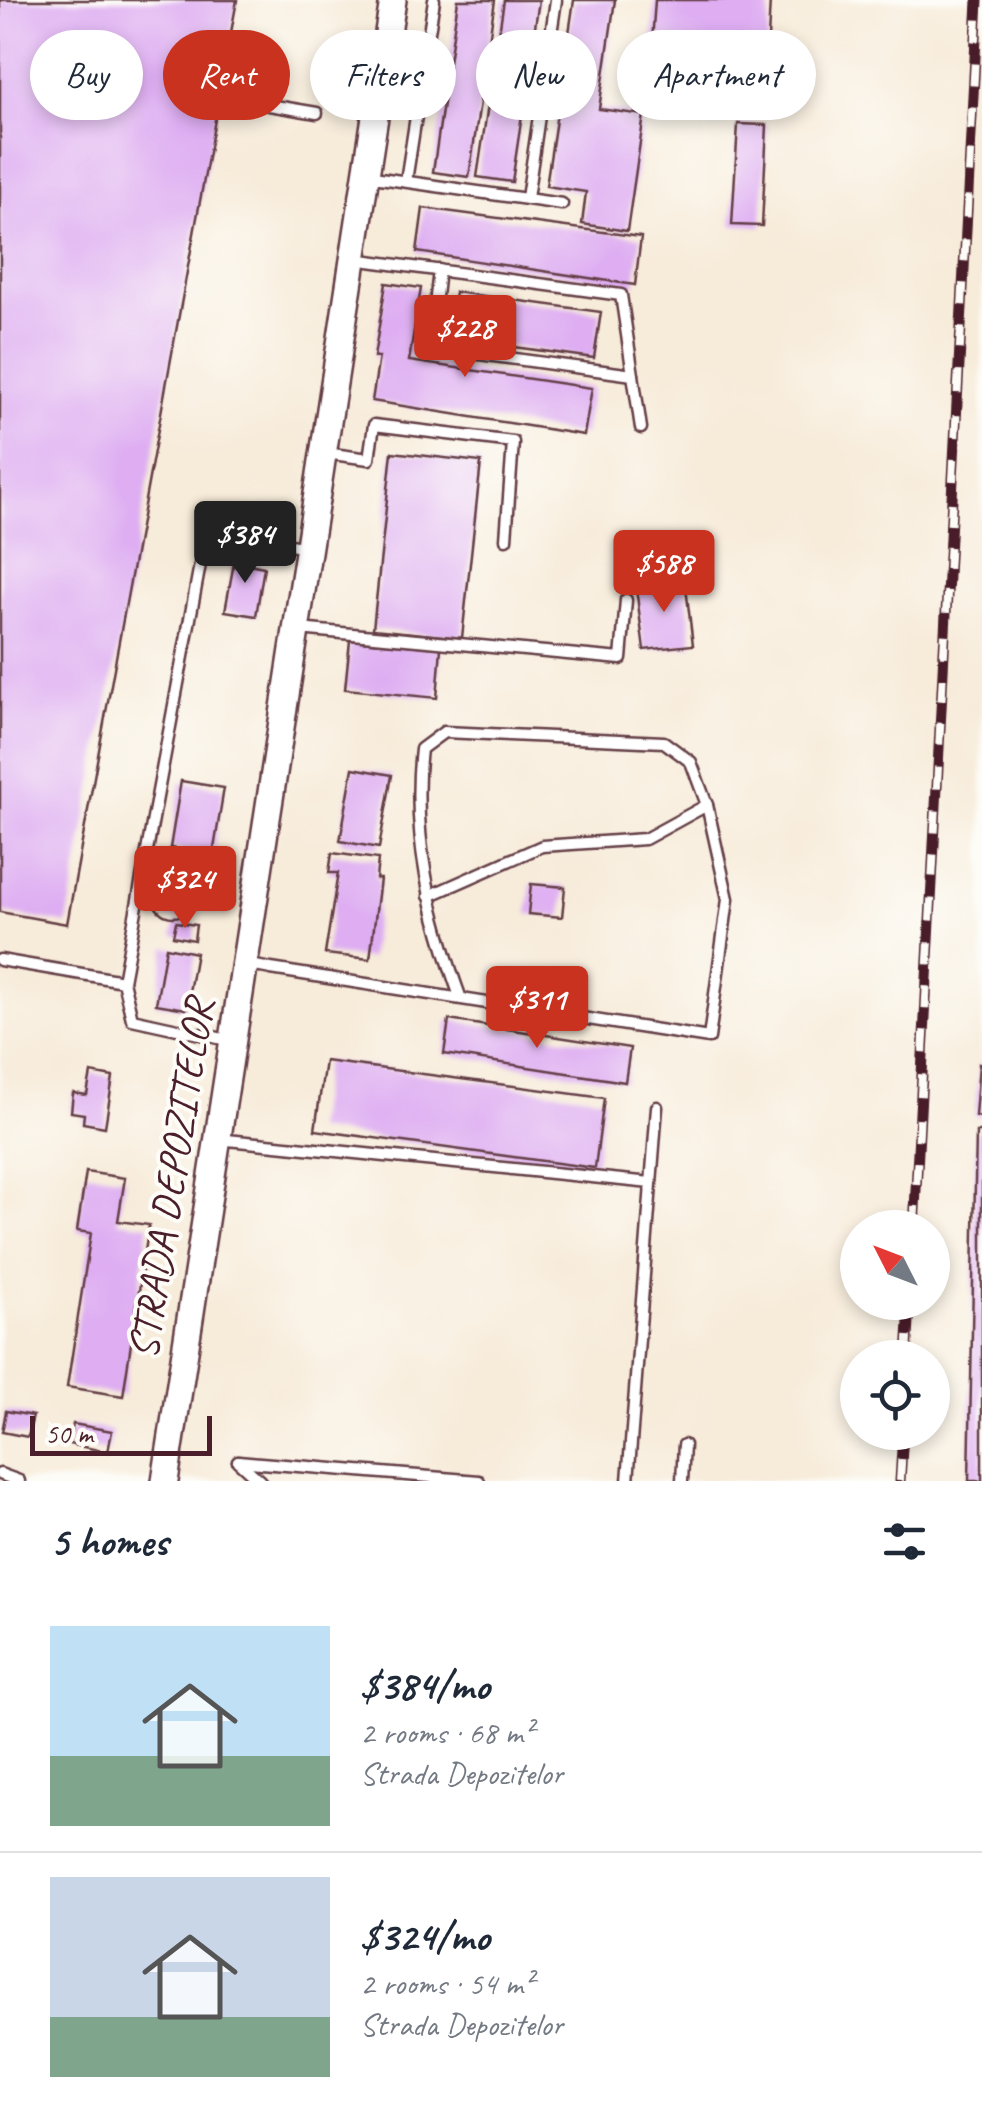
<!DOCTYPE html>
<meta charset="utf-8">
<style>
:root{--surface:#fff;--page:#f2f2f3;--text:#1f2937;--muted:#747a83;--line:#e0e1e3;--accent:#c8321e}
body{margin:0;font-family:Caveat,sans-serif;background:var(--page);color:var(--text);height:100vh;display:flex;flex-direction:column;font-size:38px;white-space:nowrap}
*{box-sizing:border-box;margin:0}
p{font-size:32px;color:var(--muted)}
.icon{flex:none;width:55px;height:55px;fill:none;stroke:currentColor;stroke-width:2;stroke-linecap:round;stroke-linejoin:round}
.map{position:relative;height:1481px;overflow:hidden}
.side{display:flex;flex-direction:column;background:var(--surface);flex:1}
.side>*{flex:none}
.guide{position:absolute;left:30px;top:30px;width:922px;height:90px;display:flex;gap:20px}
.needle{width:65px;rotate:312deg}
.controls{position:absolute;left:840px;top:1210px;display:grid;gap:20px}
.controls a{display:grid;place-items:center;width:110px;height:110px;border-radius:50%;background:var(--surface);box-shadow:0 5px 15px #0003;font-size:50px}
.scale{position:absolute;left:30px;bottom:25px;width:182px;box-sizing:border-box;padding-left:10px;border:5px solid #4a1f2b;border-top:0;font-size:28px;line-height:35px;white-space:nowrap;color:#4a1f2b;-webkit-text-stroke:8px #fdfcf7;paint-order:stroke}
.price{position:absolute;translate:-50% -85px;padding:0 22px;border-radius:10px;background:var(--accent);color:#fff;font-size:32px;line-height:65px;filter:drop-shadow(0 2px 5px #0008)}
.price::after{content:'';position:absolute;left:50%;top:60px;width:30px;height:22px;margin-left:-15px;background:inherit;clip-path:polygon(0 0,100% 0,50% 100%)}
.price.active{background:#222;color:#fff}
ul{padding:0;list-style:none}
li{display:flex;align-items:center;gap:30px;height:250px;padding:0 50px}
li+li{border-top:2px solid var(--line)}
li span{display:grid;place-items:center;flex:none;width:280px;height:200px;border-radius:0px;color:#555}
li>.icon{margin-inline-start:auto}
span .icon{width:120px;height:120px;fill:#fffc;stroke-width:1}
li b{font-size:42px}
h2{display:flex;justify-content:space-between;align-items:center;height:120px;padding:0 50px;font-size:42px}
.tag{padding:0 35px;border-radius:45px;background:var(--surface);box-shadow:0 5px 15px #0003;font-size:35px;line-height:90px}
.tag.active{background:var(--accent);color:#fff}
.map>svg:first-child{display:block}
</style>
<div class="map">
<svg width="982" height="1481" viewBox="0 0 982 1481">
<rect width="100%" height="100%" fill="#fdfcf7"/>
<filter id="ink" filterUnits="userSpaceOnUse"><feTurbulence type="fractalNoise" baseFrequency=".01" numOctaves="2"/><feDisplacementMap in="SourceGraphic" scale="20" xChannelSelector="R" yChannelSelector="G"/><feConvolveMatrix kernelMatrix="1 2 1 2 8 2 1 2 1" color-interpolation-filters="sRGB"/></filter>
<filter id="wash" filterUnits="userSpaceOnUse"><feTurbulence type="fractalNoise" baseFrequency=".0048" numOctaves="4" result="noise"/><feDisplacementMap in="SourceGraphic" scale="40" xChannelSelector="R" yChannelSelector="G"/><feGaussianBlur stdDeviation="2.25" result="paint"/><feColorMatrix in="noise" values="0 0 0 0 0 0 0 0 0 0 0 0 0 0 0 0 0 1.4 0 .05"/><feComposite in="paint" operator="in"/></filter>
<g filter="url(#wash)">
<rect width="100%" height="100%" fill="#f7ebd9"/>
<g id="blocks">
<g fill="#deadf2">
<polygon points="0,0 237,0 67,924 0,912"/>
<polygon points="458,0 495,0 469,177 433,172"/>
<polygon points="504,0 539,0 512,182 477,177"/>
<polygon points="574,0 615,0 599,109 644,115 627,231 582,224 586,192 546,186"/>
<polygon points="655,0 770,0 764,116 737,114 741,47 652,42"/>
<polygon points="738,124 767,125 762,226 732,225"/>
<polygon points="423,208 641,237 635,285 417,252"/>
<polygon points="386,283 421,288 409,361 592,388 584,435 372,401 379,357 374,357"/>
<polygon points="455,292 601,312 594,358 449,338"/>
<polygon points="392,452 481,462 462,638 373,629"/>
<polygon points="236,552 250,554 248,564 264,567 256,616 225,611"/>
<polygon points="635,580 686,587 693,645 644,650"/>
<polygon points="350,640 441,648 437,698 345,689"/>
<polygon points="353,768 392,775 379,848 340,841"/>
<polygon points="181,781 224,788 213,855 170,848"/>
<polygon points="332,853 378,859 376,879 380,879 370,959 325,954 338,873 329,873"/>
<circle cx="173" cy="897" r="20"/>
<polygon points="531,884 565,887 562,917 528,914"/>
<polygon points="176,922 196,925 194,940 173,936"/>
<polygon points="166,947 196,953 186,1009 156,1004"/>
<polygon points="449,1020 630,1048 625,1082 444,1054"/>
<polygon points="325,1061 604,1098 595,1168 315,1130"/>
<polygon points="979,1064 982,1065 982,1117 975,1116"/>
<polygon points="91,1073 113,1077 105,1127 83,1123 84,1114 71,1112 73,1093 87,1095"/>
<polygon points="976,1132 982,1132 982,1481 969,1481"/>
<polygon points="86,1172 125,1178 118,1221 149,1225 123,1396 67,1387 91,1233 77,1231"/>
<polygon points="6,1411 33,1416 28,1437 2,1432"/>
<polygon points="73,1424 112,1431 108,1452 69,1444"/>
</g>
</g>
</g>
<g filter="url(#ink)">
<use href="#blocks" fill-opacity="0" stroke="#643e45" stroke-width="2.5"/>
<g fill="none" stroke-linecap="round" stroke-linejoin="round">
<g stroke="#643e45" stroke-width="15">
<g id="service">
<polyline points="263,104 317,113"/>
<polyline points="366,176 562,204"/>
<polyline points="406,181 434,0"/>
<polyline points="527,198 556,0"/>
<polyline points="354,259 621,295 641,428"/>
<polyline points="439,270 432,332 449,350 633,375"/>
<polyline points="325,453 369,459 374,425 513,442 506,539"/>
<polyline points="299,629 621,659 626,600"/>
<polyline points="429,896 542,846 645,839 707,805"/>
<polyline points="0,960 123,981"/>
<path d="M245,964L271,969L709,1038L728,899L707,805L691,762L664,742L444,732L421,749C411,836 431,917 461,999"/>
<polyline points="232,1041 132,1019 123,981 206,532 309,548"/>
<polyline points="217,1139 651,1183"/>
<polyline points="238,1461 479,1481"/>
<polyline points="238,1461 260,1481"/>
<polyline points="0,1474 19,1481"/>
<polyline points="628,1481 657,1107"/>
<polyline points="682,1481 684,1445"/>
</g>
</g>
<g stroke="#643e45" stroke-width="30">
<polyline id="tertiary" points="165,1481 393,0"/>
</g>
<use href="#service" stroke="#fff" stroke-width="10"/>
<use href="#tertiary" stroke="#fff" stroke-width="25"/>
<g stroke="#4a1f2b" stroke-width="11">
<g id="rail">
<polyline points="914,1228 978,0"/>
<polyline points="907,1358 910,1302"/>
<polyline points="900,1481 903,1432"/>
</g>
</g>
<use href="#rail" stroke="#fdfcf7" stroke-width="8" stroke-dasharray="22" stroke-linecap="butt"/>
</g>
</g>
<g text-anchor="middle" dominant-baseline="central" stroke-width="8" stroke-linejoin="round" paint-order="stroke">
<g font-size="42" fill="#4a1f2b" stroke="#fdfcf7">
<text transform="translate(171 1179) rotate(-81)">STRADA DEPOZITELOR</text>
</g>
</g>
</svg>
<div class="controls">
<a><svg class="needle" viewBox="-14 -14 28 28"><path d="M0-13l5 13h-10z" fill="#e53935"/><path d="M0 13l5-13h-10z" fill="#747a83"/></svg></a>
<a><svg class="icon" aria-label="locate" viewBox="0 0 24 24"><circle cx="12" cy="12" r="6"/><path d="M12 2v4M12 18v4M2 12h4M18 12h4"/></svg></a>
</div>
<div class="scale">50 m</div>
<b class="price" style="left:465px;top:380px">$228</b>
<b class="price active" style="left:245px;top:586px">$384</b>
<b class="price" style="left:664px;top:615px">$588</b>
<b class="price" style="left:185px;top:931px">$324</b>
<b class="price" style="left:537px;top:1051px">$311</b>
<div class="guide">
<a class="tag">Buy</a>
<a class="tag active">Rent</a>
<a class="tag">Filters</a>
<a class="tag">New</a>
<a class="tag">Apartment</a>
</div>
</div>
<section class="side">
<h2>5 homes<svg class="icon" aria-label="filters" viewBox="0 0 24 24"><path d="M4 7h16M4 17h16"/><circle cx="9" cy="7" r="2"/><circle cx="15" cy="17" r="2"/></svg></h2>
<ul>
<li><span style="background:linear-gradient(#bfe0f5 65%,#7fa58c 0)"><svg class="icon" aria-label="home" viewBox="0 0 24 24"><path d="M3 11l9-7 9 7M6 9v11h12V9"/></svg></span><div><b>$384/mo</b><p>2 rooms · 68 m²</p><p>Strada Depozitelor</p></div></li>
<li><span style="background:linear-gradient(#c9d6e8 70%,#7fa58c 0)"><svg class="icon" aria-label="home" viewBox="0 0 24 24"><path d="M3 11l9-7 9 7M6 9v11h12V9"/></svg></span><div><b>$324/mo</b><p>2 rooms · 54 m²</p><p>Strada Depozitelor</p></div></li>
</ul>
</section>
